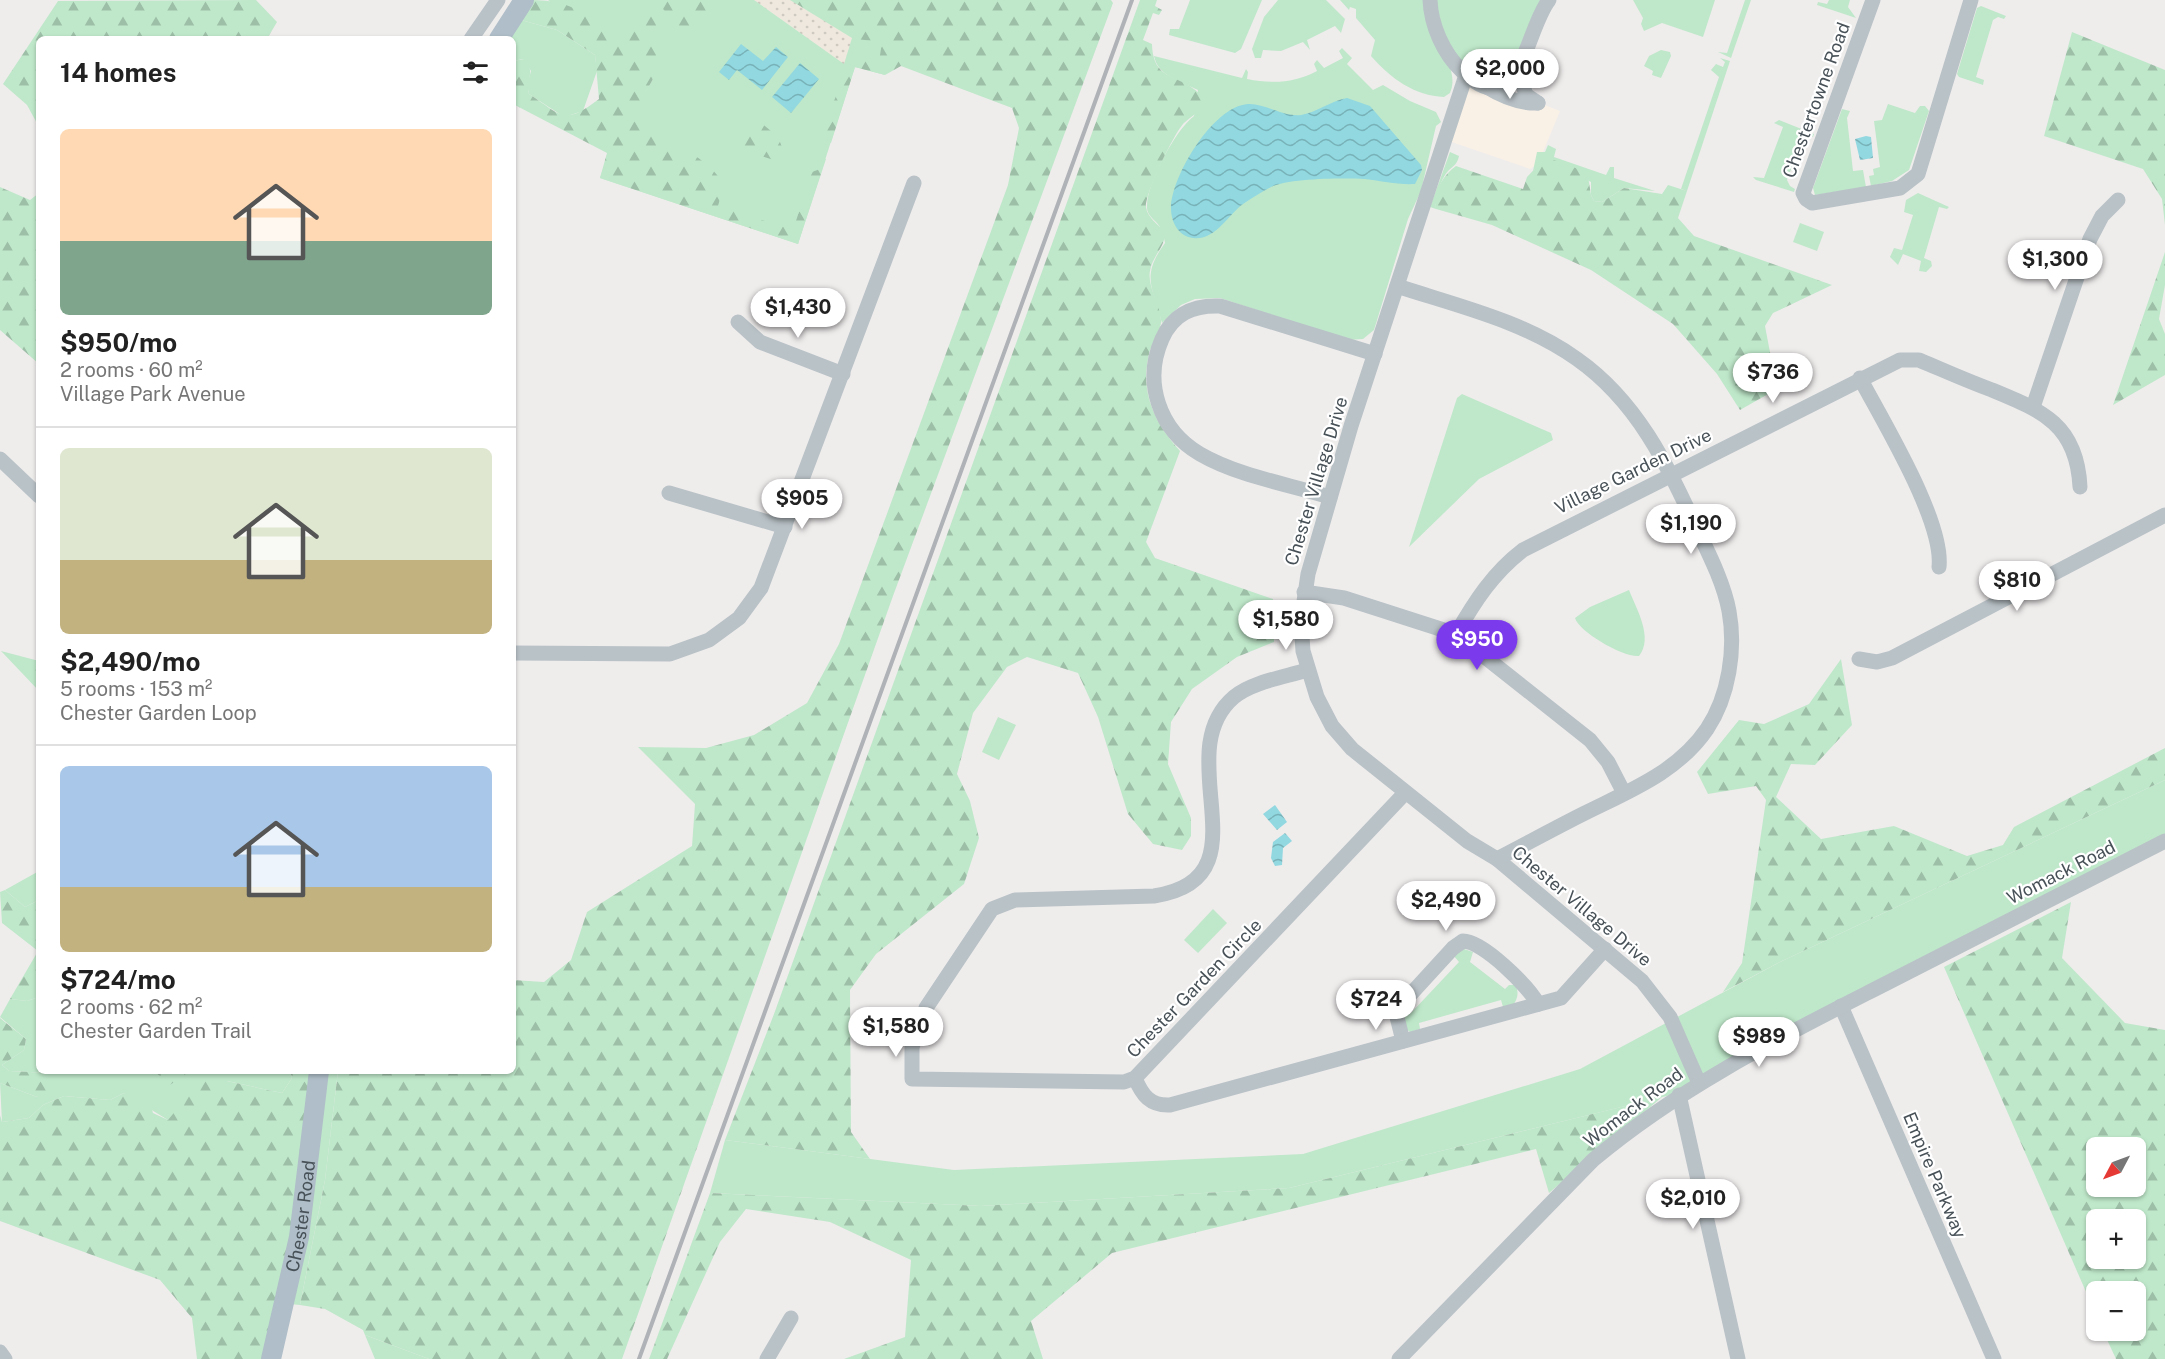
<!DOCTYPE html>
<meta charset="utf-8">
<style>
:root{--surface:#fff;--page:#f2f2f2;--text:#222;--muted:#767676;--line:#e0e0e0;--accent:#7c3aed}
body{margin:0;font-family:"Public Sans",sans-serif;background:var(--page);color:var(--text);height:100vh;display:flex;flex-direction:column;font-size:22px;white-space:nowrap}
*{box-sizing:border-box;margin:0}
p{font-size:20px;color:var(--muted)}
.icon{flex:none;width:33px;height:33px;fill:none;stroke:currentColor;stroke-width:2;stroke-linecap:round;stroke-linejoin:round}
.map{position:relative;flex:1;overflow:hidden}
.details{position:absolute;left:36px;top:36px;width:480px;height:1038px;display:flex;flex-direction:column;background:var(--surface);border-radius:9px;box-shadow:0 2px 4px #0004}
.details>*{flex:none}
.needle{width:39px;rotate:229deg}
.fabs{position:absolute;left:2086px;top:1137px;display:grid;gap:12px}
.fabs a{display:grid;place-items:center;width:60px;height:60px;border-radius:9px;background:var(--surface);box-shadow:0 2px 4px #0004;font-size:30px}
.price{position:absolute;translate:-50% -51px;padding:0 14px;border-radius:21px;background:#fff;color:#222;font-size:20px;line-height:39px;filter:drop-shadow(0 2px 3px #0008)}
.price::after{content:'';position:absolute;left:50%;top:36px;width:18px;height:14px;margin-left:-9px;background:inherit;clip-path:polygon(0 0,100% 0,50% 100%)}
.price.on{background:var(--accent);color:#fff}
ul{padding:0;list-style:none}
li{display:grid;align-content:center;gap:12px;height:318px;padding:0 24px}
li+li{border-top:2px solid var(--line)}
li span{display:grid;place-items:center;height:186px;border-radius:9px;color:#555}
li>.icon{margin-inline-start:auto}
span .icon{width:108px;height:108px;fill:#fffc;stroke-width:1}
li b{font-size:26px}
h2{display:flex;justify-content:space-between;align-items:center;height:72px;padding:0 24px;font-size:26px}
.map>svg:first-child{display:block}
</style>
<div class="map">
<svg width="2165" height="1359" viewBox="0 0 2165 1359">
<defs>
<pattern id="forest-firs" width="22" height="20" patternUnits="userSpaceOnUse" patternTransform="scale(1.5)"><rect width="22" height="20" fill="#bfe8ca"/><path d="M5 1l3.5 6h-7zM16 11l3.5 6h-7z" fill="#9dbea7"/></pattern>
<pattern id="sand-dots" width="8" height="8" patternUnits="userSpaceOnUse" patternTransform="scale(1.5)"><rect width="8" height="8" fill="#efe8de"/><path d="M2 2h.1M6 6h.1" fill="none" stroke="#cec9c1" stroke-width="1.8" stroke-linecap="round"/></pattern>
<pattern id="water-waves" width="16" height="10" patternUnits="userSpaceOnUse" patternTransform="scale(1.5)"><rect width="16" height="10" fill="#91d8e0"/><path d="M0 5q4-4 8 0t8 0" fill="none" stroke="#78b2b8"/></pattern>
</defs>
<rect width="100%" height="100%" fill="#efecec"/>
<polygon fill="#f9f1e6" points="1466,75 1560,111 1538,164 1530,169 1443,139"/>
<g fill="#bfe8ca">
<polygon points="548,0 893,0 885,75 855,67 798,244 600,178 608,153 653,79"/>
<polygon points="1190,0 1262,0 1241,49 1235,53 1169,35 1170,29 1179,29"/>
<polygon points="1278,0 1326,0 1345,19 1341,33 1335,26 1307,40 1310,50 1303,42 1281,51 1263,50 1261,58 1255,58 1252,49 1264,17"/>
<path d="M1340,0H1423C1423,32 1463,66 1450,93L1444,97C1415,96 1390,78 1371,56L1375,40L1356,18V9L1350,7L1349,10Z"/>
<polygon points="1430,0 1540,0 1518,71 1499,86 1459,68"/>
<polygon points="1633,0 1715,0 1703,37 1662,23 1644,31 1641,24 1643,18"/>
<polygon points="1745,0 1751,0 1731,58 1718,52 1727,53"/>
<polygon points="1829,0 1850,0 1848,7 1856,18 1817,5 1818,2 1827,4"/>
<polygon points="1981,6 2006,16 2004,19 1998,17 1993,20 1976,77 1984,80 1983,85 1959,77 1957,74 1977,8"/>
<polygon points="521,20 557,30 595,55 597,71 583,111 564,117 529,94 527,85 531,71 523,59 513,61 513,39 505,39"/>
<path d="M1342,48L1352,58L1347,64L1373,90L1383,85L1410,101L1436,112L1441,122L1436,126L1421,191L1408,219L1374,330L1363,339L1348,340L1220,298L1195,299L1181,305L1162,323C1152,286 1141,276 1165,243C1164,238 1163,233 1161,229C1158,221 1146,217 1147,206C1147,183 1176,129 1194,116L1198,90C1181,82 1158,76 1154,56L1242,78L1246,69L1248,72L1247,79C1273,84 1294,83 1317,71L1314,64L1317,60L1324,68L1343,58L1339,51Z"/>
<polygon points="1661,50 1670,52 1671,56 1661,78 1652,75 1653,71 1644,66 1649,56"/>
<polygon points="1720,58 1730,61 1687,191 1681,189 1719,77 1711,70 1716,64 1723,67 1725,62"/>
<polygon points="1888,104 1915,113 1920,106 1925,106 1929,111 1909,170 1892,181 1871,186 1869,176 1874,175 1873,169 1880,167 1874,121 1882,120"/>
<polygon points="1842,109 1850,111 1847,118 1853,171 1863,170 1866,187 1815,195 1813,188"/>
<polygon points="1779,120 1814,134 1813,137 1804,134 1787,180 1790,186 1795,189 1794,192 1756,180 1753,177 1764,178 1783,127 1774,123"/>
<polygon points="1548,145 1556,149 1554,157 1606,175 1610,167 1614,167 1614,178 1655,191 1624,188 1602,202 1594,201 1591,195 1591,182 1546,158 1533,171 1537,152 1545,152"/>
<path d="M1450,152L1459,156C1457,165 1454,165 1448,171C1440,180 1435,198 1436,209L1430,207Z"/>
<polygon points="1918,193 1949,207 1947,209 1939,207 1924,258 1931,261 1932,266 1926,272 1919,271 1921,261 1903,254 1898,265 1890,257 1894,248 1902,250 1913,215 1904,212 1906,200"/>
<polygon points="1800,223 1824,232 1817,251 1793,242"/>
<polygon points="1462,394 1551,433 1553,440 1479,479 1409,547 1457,398"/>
<path d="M1629,590C1636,608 1654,638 1639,656C1624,658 1579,632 1575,618L1590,607Z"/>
<polygon points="998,717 1016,725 999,760 982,752"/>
<polygon points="2165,780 2165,841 1679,1093 1289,1188 981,1206 710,1193 725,1140 954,1170 1303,1154 1580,1069 1780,962"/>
<polygon points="39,871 39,900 25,907 5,890"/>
<polygon points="1213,909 1227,923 1198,953 1184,940"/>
<path d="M1464,949L1473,952L1470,962L1505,989L1509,985H1515C1520,993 1517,1000 1512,1007H1503L1501,1000L1419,1023L1420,1029L1410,1032L1404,1027L1405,1008L1411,1013L1459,962L1453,955Z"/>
<polygon points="39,997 39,1071 290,1071 292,1078 282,1093 227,1081 168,1120 124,1093 110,1100 64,1096 43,1105 29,1118 2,1122 0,1083 37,1097 50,1073 9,1071 2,1065 24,1050 26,1039 0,1017 10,999 27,1001"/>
<path d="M328,1071H338L325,1180L300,1305L290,1304C308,1227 320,1149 328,1071Z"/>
<polygon points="365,1335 429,1359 375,1359"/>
</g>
<g fill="url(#forest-firs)" fill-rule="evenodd">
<polygon points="256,0 277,22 267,39 39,39 39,127 27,105 3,84 58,1"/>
<path d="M530,0C577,0 585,16 620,44L643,18L654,14L665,28L658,38L653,79L644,95V106L635,121C658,135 707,157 720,179C725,188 720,197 718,206L793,230L812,172L820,169L823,158L826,159L798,244L600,178L607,153L513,104V61L524,59C536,68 526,82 529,94C563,116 563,126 599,99L595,55L557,30L521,20Z"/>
<path d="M660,0H721C702,12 709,32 675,25L661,6Z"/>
<polygon points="790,0 1111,0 1113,3 893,596 622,1359 429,1359 365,1335 363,1330 325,1309 300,1305 325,1180 338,1071 513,1071 513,980 544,982 571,960 587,912 692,846 695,804 638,747 706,748 754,735 807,703 839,644 1008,185 1019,128 1012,108 901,66 885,75 855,67 831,143 824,141 821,132 844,77 863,60 879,62 882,42 856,39 854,36 852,38"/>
<path d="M1140,0H1157L1155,6L1162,10L1159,15L1153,13L1143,40L1152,44C1153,85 1184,72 1204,99C1201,112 1194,114 1184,123C1174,133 1145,194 1146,207C1147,218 1160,225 1165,233C1165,248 1152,256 1150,271C1147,286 1160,304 1161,320C1162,328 1153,342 1150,350C1139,390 1153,421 1180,451L1146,542L1155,558L1273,599L1274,642L1237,657L1192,689L1171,722L1168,764L1191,818V836L1182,850L1153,844L1128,814L1098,717L1078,673L1027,657L1007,667L973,713L957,774L970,801L979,838L964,884L876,954L850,990L851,1132L870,1159L725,1140L774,1014Z"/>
<polygon points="2072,32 2165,70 2165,225 2162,199 2143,169 2044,136"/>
<polygon points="753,116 778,137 784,152 780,162 736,148 747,123"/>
<path d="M1546,157L1581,170L1588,176L1591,195L1594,201L1602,202L1624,188L1662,194L1668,185L1687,191L1678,218L1694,236L1832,285L1773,313L1765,326L1777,389L1740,410L1717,374L1673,324L1591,270L1492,225L1436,209C1434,191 1442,176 1456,166L1523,189L1527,177Z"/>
<polygon points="0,187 30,200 39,193 39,364 0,330"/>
<polygon points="2165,252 2165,285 2159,319 2165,334 2165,375 2113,405"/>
<polygon points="1,651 39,661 39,691"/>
<polygon points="1841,659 1852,725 1815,765 1791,764 1776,797 1821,839 1894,826 1967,856 2003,845 2014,827 2165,748 2165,780 1780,962 1723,992 1742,963 1766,800 1756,786 1708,794 1697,772 1739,720 1764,724 1809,704"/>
<polygon points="5,890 25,907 39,900 39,997 27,1001 10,999 38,951 2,923 0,892"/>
<path d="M2071,902L2062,958L2125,1023L2165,1030V1359H2116L2103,1331L2136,1330V1292H2097V1317L1944,967ZM2097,1148H2136V1186H2097ZM2097,1220H2136V1258H2097Z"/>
<polygon points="0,1018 26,1039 24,1050 2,1065 9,1071 50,1073 55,1088 37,1097 0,1083"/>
<polygon points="154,1071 190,1071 170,1085"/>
<polygon points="290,1071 313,1071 286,1275 262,1359 197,1359 192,1318 160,1280 0,1221 0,1115 2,1122 29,1118 43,1105 64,1096 110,1100 124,1093 149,1099 153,1113 168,1120 200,1081 227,1081 282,1093 292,1078"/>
<polygon points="1662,1097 1549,1193 1536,1149 1112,1253 1031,1321 1043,1359 844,1359 905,1337 911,1260 830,1222 746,1209 720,1242 667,1359 649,1359 710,1193 981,1206 1289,1188"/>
</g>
<polygon fill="url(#sand-dots)" points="754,0 790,0 852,38 844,64"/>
<g fill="url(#water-waves)">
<polygon points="741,44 763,61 776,47 788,57 762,90 737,70 729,80 719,72"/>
<polygon points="800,63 819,79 791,113 772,97"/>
<path d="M1347,98L1370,106L1421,165L1422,170L1415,184C1398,185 1382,181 1365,179C1344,178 1289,178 1271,187C1261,192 1252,198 1243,204C1228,215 1215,241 1193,238C1178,236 1171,222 1171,208C1171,177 1213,106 1248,104C1265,103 1282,117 1301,115C1318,112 1330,101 1347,98Z"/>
<polygon points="1866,136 1871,137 1873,158 1860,160 1855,139"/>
<polygon points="1275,805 1287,822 1277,830 1263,814"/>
<polygon points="1285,833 1292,841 1283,848 1282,865 1275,866 1271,858 1273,842"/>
</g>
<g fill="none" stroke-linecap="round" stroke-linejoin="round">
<g stroke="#b9c2c7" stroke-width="15">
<path d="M1430,0C1431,25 1443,53 1462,71C1520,127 1525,30 1549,0"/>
<polyline points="1873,0 1803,193 1806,199 1812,203 1900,188 1918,174 1971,0"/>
<polyline points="471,39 498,0"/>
<polyline points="1518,71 1526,95 1538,103"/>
<polyline points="1466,75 1351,426 1308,574 1301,622 1303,651 1317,697 1332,726 1352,749 1467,841 1497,859 1642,981 1670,1017 1699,1083"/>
<path d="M1485,86C1501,96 1518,104 1538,103"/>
<path d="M1397,286C1458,306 1524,321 1577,359C1638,402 1667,465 1698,531C1710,556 1724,584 1729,611C1736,649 1729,696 1707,729C1678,772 1629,791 1585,813C1555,828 1526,844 1497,859"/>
<polyline points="738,322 760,342 843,374"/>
<path d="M1860,378C1883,422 1944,521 1939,567"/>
<polyline points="2033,407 2090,239 2102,216 2118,200"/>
<polyline points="0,459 39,496"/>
<polyline points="669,493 785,527"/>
<path d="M1330,497C1288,484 1238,476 1200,454C1159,430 1143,382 1162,339C1173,314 1193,305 1220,306L1375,354"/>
<polyline points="1304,592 1344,598 1456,634 1590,740 1608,762 1624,793"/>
<path d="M1456,634C1475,601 1493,573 1523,550L1900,360H1919C1943,370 1967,381 1992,390C2043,411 2077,425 2080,487"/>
<polyline points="513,653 670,654 709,640 739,618 761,588 914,183"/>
<polyline points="1859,659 1877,662 1892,658 2165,515"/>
<path d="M1307,670C1285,677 1252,682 1234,697C1166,755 1270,879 1154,896L1015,900L992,909L926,1008L912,1047V1079L1124,1082L1135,1078L1405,793"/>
<polyline points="1841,1006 1994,1359"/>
<path d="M1403,1041L1397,1017L1399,1007L1453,948L1463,941C1483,941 1529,987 1538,1004"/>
<path d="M1135,1078C1142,1095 1150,1106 1170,1105L1561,998L1605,949"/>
<polyline points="1679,1095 1738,1359"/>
<polyline points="0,1352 5,1359"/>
<polyline points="767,1359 791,1318"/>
<path d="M1399,1359L1593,1160C1681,1086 1783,1036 1885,984C1978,936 2072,889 2165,841"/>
</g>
<g stroke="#afbec8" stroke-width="20">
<polyline points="499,39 524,0"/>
<path id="s1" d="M271,1359L299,1237L319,1071"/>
</g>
<polyline stroke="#afb2b6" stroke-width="4" points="639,1359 1132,0"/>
</g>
<g text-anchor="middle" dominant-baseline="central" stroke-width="4.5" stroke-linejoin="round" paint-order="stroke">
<g font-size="18" fill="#475157" stroke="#fff">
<text transform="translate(1816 100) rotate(-70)">Chestertowne Road</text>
<text transform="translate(1633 471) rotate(-26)">Village Garden Drive</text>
<text transform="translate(1316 481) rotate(-73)">Chester Village Drive</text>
<text transform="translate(2061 872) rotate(-27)">Womack Road</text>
<text transform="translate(1582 906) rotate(40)">Chester Village Drive</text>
<text transform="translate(1194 988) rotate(-46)">Chester Garden Circle</text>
<text transform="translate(1633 1107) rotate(-37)">Womack Road</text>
<text transform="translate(1935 1175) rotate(67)">Empire Parkway</text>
<text stroke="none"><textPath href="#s1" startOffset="146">Chester Road</textPath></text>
</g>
</g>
</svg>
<div class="fabs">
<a><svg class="needle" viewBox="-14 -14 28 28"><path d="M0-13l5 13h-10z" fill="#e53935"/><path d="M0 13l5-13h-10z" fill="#767676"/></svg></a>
<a>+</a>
<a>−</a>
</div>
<b class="price" style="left:1510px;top:100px">$2,000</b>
<b class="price" style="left:2055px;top:291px">$1,300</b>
<b class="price" style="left:798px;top:339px">$1,430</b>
<b class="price" style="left:1773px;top:404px">$736</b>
<b class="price" style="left:802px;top:530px">$905</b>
<b class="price" style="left:1691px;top:555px">$1,190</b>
<b class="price" style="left:2017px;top:612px">$810</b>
<b class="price" style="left:1286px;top:651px">$1,580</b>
<b class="price on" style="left:1477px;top:671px">$950</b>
<b class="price" style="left:1446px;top:932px">$2,490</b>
<b class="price" style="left:1376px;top:1031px">$724</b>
<b class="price" style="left:896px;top:1058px">$1,580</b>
<b class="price" style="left:1759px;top:1068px">$989</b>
<b class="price" style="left:1693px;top:1230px">$2,010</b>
<section class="details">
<h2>14 homes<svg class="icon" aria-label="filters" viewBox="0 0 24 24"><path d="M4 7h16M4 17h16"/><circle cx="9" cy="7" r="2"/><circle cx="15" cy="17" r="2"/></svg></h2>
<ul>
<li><span style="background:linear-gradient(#ffd9b3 60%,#7fa58c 0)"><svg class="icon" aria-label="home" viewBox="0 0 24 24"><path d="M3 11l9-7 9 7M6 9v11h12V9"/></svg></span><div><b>$950/mo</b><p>2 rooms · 60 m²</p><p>Village Park Avenue</p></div></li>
<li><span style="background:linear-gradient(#dfe7d0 60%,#c2b280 0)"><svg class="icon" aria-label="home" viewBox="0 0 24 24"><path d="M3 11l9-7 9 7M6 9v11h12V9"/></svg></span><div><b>$2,490/mo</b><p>5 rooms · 153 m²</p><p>Chester Garden Loop</p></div></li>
<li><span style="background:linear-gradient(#a9c7e8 65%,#c2b280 0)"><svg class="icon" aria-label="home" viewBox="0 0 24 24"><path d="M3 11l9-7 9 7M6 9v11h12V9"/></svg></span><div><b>$724/mo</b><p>2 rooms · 62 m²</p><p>Chester Garden Trail</p></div></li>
</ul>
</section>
</div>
